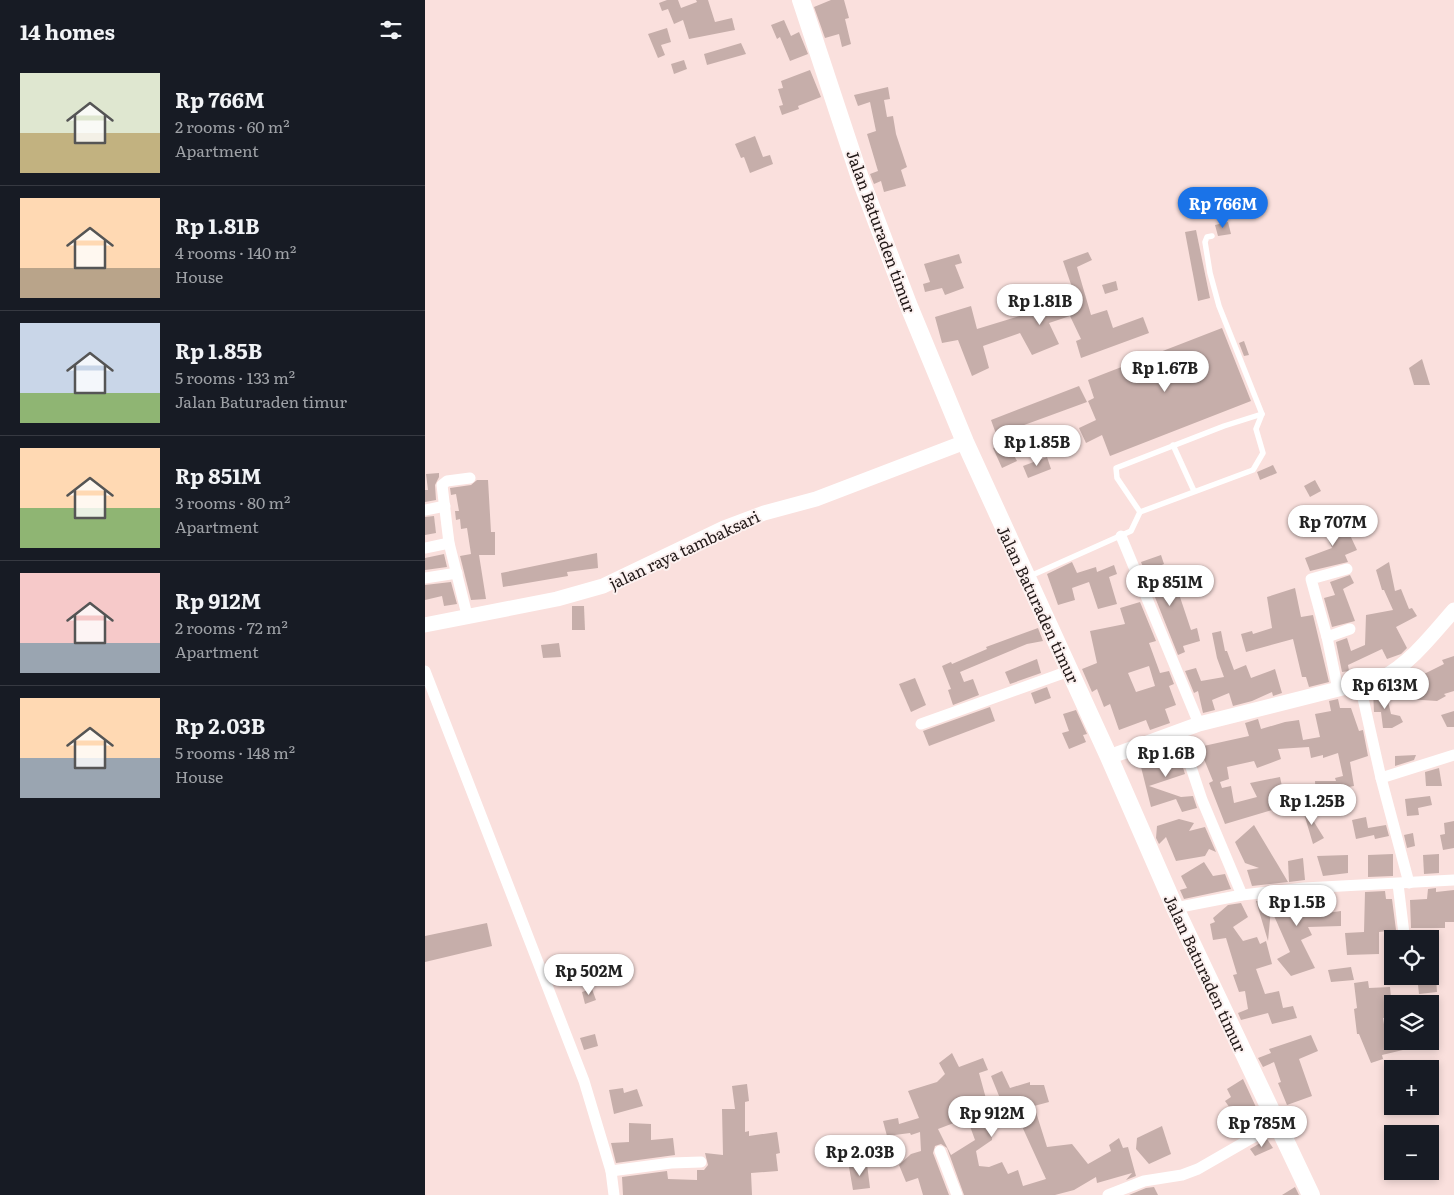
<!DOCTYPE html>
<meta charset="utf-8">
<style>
:root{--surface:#171b24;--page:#20242c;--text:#f1f3f6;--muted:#9ea1a6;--line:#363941;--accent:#1a73e8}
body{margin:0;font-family:Literata,serif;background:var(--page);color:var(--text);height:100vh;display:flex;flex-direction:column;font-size:19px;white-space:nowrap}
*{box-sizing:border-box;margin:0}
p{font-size:16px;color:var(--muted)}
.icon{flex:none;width:28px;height:28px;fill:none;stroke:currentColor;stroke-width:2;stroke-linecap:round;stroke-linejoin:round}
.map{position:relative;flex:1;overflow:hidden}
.side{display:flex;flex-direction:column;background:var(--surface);width:425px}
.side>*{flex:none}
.buttons{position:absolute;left:959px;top:930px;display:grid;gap:10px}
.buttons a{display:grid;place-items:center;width:55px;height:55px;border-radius:0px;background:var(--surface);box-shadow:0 2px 8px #0003;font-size:25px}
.price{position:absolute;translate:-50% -42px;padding:0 11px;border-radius:18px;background:#fff;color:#222;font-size:16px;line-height:32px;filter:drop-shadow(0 1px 2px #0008)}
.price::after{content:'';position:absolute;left:50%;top:30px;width:15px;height:11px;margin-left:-8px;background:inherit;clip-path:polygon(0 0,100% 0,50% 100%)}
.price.selected{background:var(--accent);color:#fff}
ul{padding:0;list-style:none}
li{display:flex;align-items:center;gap:15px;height:125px;padding:0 20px}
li+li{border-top:1px solid var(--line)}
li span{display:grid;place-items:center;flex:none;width:140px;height:100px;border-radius:0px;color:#555}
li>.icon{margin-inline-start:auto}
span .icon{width:60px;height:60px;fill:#fffc;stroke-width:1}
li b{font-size:21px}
h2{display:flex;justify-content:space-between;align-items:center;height:60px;padding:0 20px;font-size:21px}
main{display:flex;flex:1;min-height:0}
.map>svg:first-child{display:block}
</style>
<main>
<section class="side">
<h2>14 homes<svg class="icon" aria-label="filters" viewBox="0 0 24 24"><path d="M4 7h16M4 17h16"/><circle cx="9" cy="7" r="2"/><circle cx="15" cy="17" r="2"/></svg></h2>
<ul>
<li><span style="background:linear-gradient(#dfe7d0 60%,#c2b280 0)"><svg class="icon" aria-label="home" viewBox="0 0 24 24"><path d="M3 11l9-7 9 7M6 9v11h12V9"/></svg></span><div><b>Rp 766M</b><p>2 rooms · 60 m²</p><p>Apartment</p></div></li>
<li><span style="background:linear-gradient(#ffd9b3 70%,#b9a48a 0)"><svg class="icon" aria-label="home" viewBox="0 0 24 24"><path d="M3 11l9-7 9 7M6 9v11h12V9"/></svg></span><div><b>Rp 1.81B</b><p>4 rooms · 140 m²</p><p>House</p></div></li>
<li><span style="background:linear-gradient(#c9d6e8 70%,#8fb573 0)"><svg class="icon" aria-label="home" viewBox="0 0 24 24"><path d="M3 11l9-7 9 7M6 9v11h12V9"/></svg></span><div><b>Rp 1.85B</b><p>5 rooms · 133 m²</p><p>Jalan Baturaden timur</p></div></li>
<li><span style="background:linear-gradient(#ffd9b3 60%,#8fb573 0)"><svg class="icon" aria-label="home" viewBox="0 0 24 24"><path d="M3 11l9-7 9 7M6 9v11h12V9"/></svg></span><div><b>Rp 851M</b><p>3 rooms · 80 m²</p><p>Apartment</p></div></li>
<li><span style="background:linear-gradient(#f6c9c9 70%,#9aa5b1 0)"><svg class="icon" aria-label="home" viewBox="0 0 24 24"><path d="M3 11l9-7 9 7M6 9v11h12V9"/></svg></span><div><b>Rp 912M</b><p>2 rooms · 72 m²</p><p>Apartment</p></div></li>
<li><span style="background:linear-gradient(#ffd9b3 60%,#9aa5b1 0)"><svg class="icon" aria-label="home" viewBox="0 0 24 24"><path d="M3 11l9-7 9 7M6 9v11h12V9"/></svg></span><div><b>Rp 2.03B</b><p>5 rooms · 148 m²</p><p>House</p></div></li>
</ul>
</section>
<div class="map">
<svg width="1029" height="1195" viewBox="0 0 1029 1195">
<rect width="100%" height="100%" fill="#fae0dd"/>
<g fill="#c6aeaa" fill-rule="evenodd">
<polygon points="242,0 253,0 256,8 272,2 271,0 283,0 290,22 307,18 310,30 264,39 258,20 249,24 243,9 237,11 234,3"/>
<polygon points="406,0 419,0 424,18 420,19 426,44 417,47 414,34 400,38 389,7"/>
<polygon points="359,20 366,36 374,32 383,54 365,61 355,37 352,39 346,25"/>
<polygon points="242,28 246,42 236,45 240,55 233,58 223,34"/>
<polygon points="316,43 321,54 282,65 279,54"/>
<polygon points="259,60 262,69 249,74 246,64"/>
<polygon points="385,70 396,97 373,106 374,109 357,115 354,106 358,105 353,89 358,88 356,81"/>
<polygon points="463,87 465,99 459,100 462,117 468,116 471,134 482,167 476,170 481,186 459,192 456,181 449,184 445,174 453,171 442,134 451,131 445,102 433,106 429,95"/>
<polygon points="330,136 338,157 345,155 348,164 325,173 319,157 316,158 310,144"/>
<polygon points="803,222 806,234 793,236 790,225"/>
<polygon points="771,230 785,298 773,301 760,232"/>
<polygon points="663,252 667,260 652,267 666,315 682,310 688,328 718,317 724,333 656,358 651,341 656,339 645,316 624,323 634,344 607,355 595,333 558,346 564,368 547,376 533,340 517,343 510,317 546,306 552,329 640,302 639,299 650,296 638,261"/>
<polygon points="534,254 537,263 530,265 539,288 520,295 517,288 500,292 498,284 505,282 499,264"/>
<polygon points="691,281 693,290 680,294 677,285"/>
<polygon points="797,328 826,401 685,456 677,435 661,443 654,428 671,420 663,401 669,398 663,380"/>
<polygon points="819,341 824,355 819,356 814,343"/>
<polygon points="997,359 1005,385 989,385 984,368"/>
<polygon points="654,386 662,402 577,433 592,461 577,468 568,448 575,445 566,420"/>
<polygon points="622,457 626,469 603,478 598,466"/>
<polygon points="848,465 852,473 835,480 832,472"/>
<polygon points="14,473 14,477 10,485 11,500 0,502 0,490 3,490 1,474"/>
<polygon points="52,480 63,480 66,532 70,532 70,555 54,555 61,599 46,600 35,556 46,554 42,528 36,529 35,519 31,520 30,511 34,511 31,494 26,495 25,488 46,485"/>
<polygon points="890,480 896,491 885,497 879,486"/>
<polygon points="885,512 892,531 883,534 876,515"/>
<polygon points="912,515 921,537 925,535 932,550 920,555 923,562 885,571 880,558 907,548 896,522"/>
<polygon points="9,516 11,533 0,535 0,517"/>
<polygon points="172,553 173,568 142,572 143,576 78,587 76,573"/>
<polygon points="19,554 22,567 0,570 0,558"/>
<polygon points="736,555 739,564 732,567 742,593 753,591 766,630 772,628 775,641 758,646 760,652 753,655 716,562"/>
<polygon points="647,562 652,573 671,567 672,572 689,565 692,574 684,577 692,604 673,609 664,582 647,588 650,600 633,605 622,574"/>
<polygon points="964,562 970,591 976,589 984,609 987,608 992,616 971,627 982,648 976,654 962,659 957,649 923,665 924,671 917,672 911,642 922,638 926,651 940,645 941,615 968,610 959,590 957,590 951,570"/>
<polygon points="925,575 929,583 918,589 930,621 907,627 899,598 910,595 905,582"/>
<polygon points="26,582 32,604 19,606 17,596 0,600 0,585"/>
<polygon points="870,588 876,617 888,615 904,682 884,687 881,677 877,677 868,639 821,652 816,634 827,631 828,634 847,628 842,597"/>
<path d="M715,602L731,641L724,643L735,673L744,671L749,684L744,686L751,705L740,709L745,723L725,730L721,720L694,730L685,704L679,707L672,689L667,692L657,669L672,663L665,631L700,624L695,608ZM724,666L730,686L711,692L703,673Z"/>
<polygon points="147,606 159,606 160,630 147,630"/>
<polygon points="613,628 618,641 602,644 535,672 539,682 548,679 554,695 528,705 523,690 526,689 517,666 526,662 527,664 562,649 561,647"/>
<polygon points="796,631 800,651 802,651 809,670 821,665 826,678 850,669 857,693 848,696 847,692 827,701 808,706 804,693 787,700 790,710 778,713 773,691 769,693 760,671 771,668 776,681 799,677 792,658 787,633"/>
<polygon points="134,643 136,657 118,658 116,645"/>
<polygon points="1029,656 1029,691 1019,694 1021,696 1012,701 982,699 980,684 1000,681 997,675 1019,664 1017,660"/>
<polygon points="612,659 616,673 585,684 580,672"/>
<polygon points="490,678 501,705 486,712 474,684"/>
<polygon points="622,687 626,698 610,704 606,693"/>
<polygon points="960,688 966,714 975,716 978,722 967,728 958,728 956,712 949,712 948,691"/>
<polygon points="913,699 915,708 926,708 934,731 938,730 943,756 925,762 929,786 918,788 925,813 910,814 907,799 891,800 890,781 911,781 910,778 918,776 913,753 898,758 898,755 886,758 884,747 853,749 856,759 832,768 829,761 802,767 804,779 795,782 797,788 806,786 809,803 832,797 825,783 855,777 858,791 861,791 867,799 849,804 850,809 800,824 784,783 788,781 774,747 824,736 820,723 833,719 836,729 860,722 874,720 878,740 895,737 890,714 906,711 904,701"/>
<polygon points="565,707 570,721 504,746 498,731"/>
<polygon points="651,710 662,734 658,735 661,742 644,749 637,733 644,731 638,714"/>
<polygon points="1029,711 1029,727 1022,727 1016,715"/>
<polygon points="750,743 760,774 724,786 756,797 768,796 772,808 757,812 751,799 726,807 716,767 733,761 729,750"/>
<polygon points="991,755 989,760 970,766 970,756"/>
<polygon points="1014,768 1017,786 1001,786 1000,772"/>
<polygon points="1005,796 1007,805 993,808 994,815 982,816 980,799"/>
<polygon points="879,806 881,809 889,806 886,817 899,838 888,844 877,807"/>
<polygon points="941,817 943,828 961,825 964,836 950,839 949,835 931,839 927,820"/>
<polygon points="754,819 769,823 764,831 780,827 791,852 784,849 780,856 751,861 741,837 734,844 731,838 732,826"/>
<polygon points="1029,821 1029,848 1018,850 1015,835 1020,834 1019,823"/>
<polygon points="829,825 853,865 863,882 827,886 822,870 834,868 820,863 810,842"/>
<polygon points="988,833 990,846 982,848 979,835"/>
<polygon points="968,854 968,876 943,877 943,855"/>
<polygon points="1014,854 1014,873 999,874 998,855"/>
<polygon points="923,855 923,873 898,876 892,856"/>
<polygon points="878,858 880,880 864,882 863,861"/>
<polygon points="779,862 788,876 800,874 806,889 759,899 755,890 762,888 756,876"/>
<polygon points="1011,888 1011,892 1029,890 1029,922 1020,922 1020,928 986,928 985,900 1002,899 1003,889"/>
<polygon points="960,891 961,899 967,899 971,930 954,932 954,954 922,955 920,933 939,932 940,892"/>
<polygon points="887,895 902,913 916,911 916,926 883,927 887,935 876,940 890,968 866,976 852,959 865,952 846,909 843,941 831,901"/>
<polygon points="816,903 823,917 808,927 818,941 832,937 835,944 841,941 847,964 831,969 840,994 854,991 858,1008 868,1006 872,1018 847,1024 843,1013 816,1020 813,1013 823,1009 820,991 814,992 808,975 812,974 801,938 788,940 785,924 790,922 788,918 803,905"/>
<polygon points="62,923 67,946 0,962 0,936"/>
<polygon points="926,967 929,980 906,982 903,970"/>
<polygon points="992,976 1011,976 1012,992 994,994"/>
<polygon points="943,981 944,988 965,987 968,1017 958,1018 961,1037 968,1035 968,1041 980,1041 982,1049 957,1055 958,1059 946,1063 934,1034 932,1034 929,1009 932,1008 929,983"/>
<polygon points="167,989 171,1000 160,1004 157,992"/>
<polygon points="170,1034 173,1046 159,1050 155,1038"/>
<polygon points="886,1035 893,1051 874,1059 887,1096 862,1105 853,1083 856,1082 849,1062 838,1067 833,1058 846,1053 844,1049"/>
<path d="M527,1053L534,1067L558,1058L563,1070L554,1073L568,1124L567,1140L551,1151L554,1166L564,1167L577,1162L583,1174L593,1170L598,1186L621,1179L595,1122L585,1123L566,1076L577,1071L585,1088L605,1082V1085H619L624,1102L609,1106L622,1147L647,1144L663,1164L686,1151L684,1145L694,1138L698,1148L703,1147L711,1176L701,1180L707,1173L672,1183L671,1177L649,1190L630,1195H539L522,1148L516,1144L510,1146L508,1153L524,1195H498L493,1178L481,1182L474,1165L486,1154L496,1151L495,1132L486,1135L485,1133L462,1136L458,1121L473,1118L474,1124L494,1118L483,1091L512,1082L520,1074L514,1063ZM542,1118L550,1140L526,1155L513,1129Z"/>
<polygon points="818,1079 836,1118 819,1128 800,1101 806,1097 802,1089"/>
<polygon points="322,1084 324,1101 320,1102 320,1132 324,1131 324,1136 352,1132 355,1153 351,1154 353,1171 326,1173 327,1195 198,1195 197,1177 242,1171 243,1179 272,1180 272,1170 279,1170 283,1165 280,1153 298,1155 297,1109 310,1109 307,1086"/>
<polygon points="198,1088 199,1093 212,1089 218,1106 189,1114 184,1090"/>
<polygon points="204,1123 226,1124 226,1140 248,1138 250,1155 191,1163 186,1143 204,1142"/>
<polygon points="737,1126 746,1154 724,1164 711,1149 712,1138"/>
<polygon points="842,1139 848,1148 830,1156 825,1149"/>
<polygon points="442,1164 445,1188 428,1190 424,1167"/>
<polygon points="729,1187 733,1195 704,1195 721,1188"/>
<polygon points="870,1187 874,1195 857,1195"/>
</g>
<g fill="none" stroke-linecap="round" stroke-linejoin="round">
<g stroke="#fff" stroke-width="5.5">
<polyline points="748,445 769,491"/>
<polyline points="715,512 692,478 691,468 799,426 837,414"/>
<polyline points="603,577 706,531 715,512 828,470 838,453 831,429 837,414 794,306 785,273 780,242 782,237 787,236"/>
</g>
<g stroke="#fff" stroke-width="11">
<polyline points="0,510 20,506"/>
<polyline points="696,536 774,724"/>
<polyline points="0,548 24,543"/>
<polyline points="0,578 32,573"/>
<polyline points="42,615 24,543 17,485 22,481 45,478"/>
<polyline points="902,637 925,629"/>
<polyline points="0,671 159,1081 186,1171 189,1195"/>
<polyline points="935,685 956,778 984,883"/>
<polyline points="913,690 902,637 886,579 922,569"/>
<polyline points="496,724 644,671"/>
<polyline points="754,731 777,800 817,895"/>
<polyline points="956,778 1029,755"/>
<polyline points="973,884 979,934"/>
<polyline points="750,908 817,895 879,888 1029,880"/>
<polyline points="515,1151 532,1195"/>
<polyline points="186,1171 246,1163 276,1162"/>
<polyline points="683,1195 719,1181 757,1175 773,1169 851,1124"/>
</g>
<g stroke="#fff" stroke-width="15">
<polyline points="0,625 132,599 178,586 299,528 339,513 391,499 540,442"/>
<path d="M684,757L774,724L957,678C986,663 1007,635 1029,610"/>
</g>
<polyline stroke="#fff" stroke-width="18" points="376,0 434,175 483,304 540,442 684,757 750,908 886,1195"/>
</g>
<g text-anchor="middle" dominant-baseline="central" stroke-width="4" stroke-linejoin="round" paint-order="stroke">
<g font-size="16" fill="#211817" stroke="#fcf1f0">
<text transform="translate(457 231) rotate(70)">Jalan Baturaden timur</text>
<text transform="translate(259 549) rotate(-25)">jalan raya tambaksari</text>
<text transform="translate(614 604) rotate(65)">Jalan Baturaden timur</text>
<text transform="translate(781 973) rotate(65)">Jalan Baturaden timur</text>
</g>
</g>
</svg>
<div class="buttons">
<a><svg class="icon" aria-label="locate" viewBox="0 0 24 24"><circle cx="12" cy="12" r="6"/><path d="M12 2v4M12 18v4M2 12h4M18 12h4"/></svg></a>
<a><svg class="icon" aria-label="layers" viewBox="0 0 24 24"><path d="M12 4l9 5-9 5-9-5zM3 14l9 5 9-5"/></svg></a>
<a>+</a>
<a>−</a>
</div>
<b class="price selected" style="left:798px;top:229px">Rp 766M</b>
<b class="price" style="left:615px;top:326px">Rp 1.81B</b>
<b class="price" style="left:740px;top:393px">Rp 1.67B</b>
<b class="price" style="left:612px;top:467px">Rp 1.85B</b>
<b class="price" style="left:908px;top:547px">Rp 707M</b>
<b class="price" style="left:745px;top:607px">Rp 851M</b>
<b class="price" style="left:960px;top:710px">Rp 613M</b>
<b class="price" style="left:741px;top:778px">Rp 1.6B</b>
<b class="price" style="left:887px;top:826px">Rp 1.25B</b>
<b class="price" style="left:872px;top:927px">Rp 1.5B</b>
<b class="price" style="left:164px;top:996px">Rp 502M</b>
<b class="price" style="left:567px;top:1138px">Rp 912M</b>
<b class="price" style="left:837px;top:1148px">Rp 785M</b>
<b class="price" style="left:435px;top:1177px">Rp 2.03B</b>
</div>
</main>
